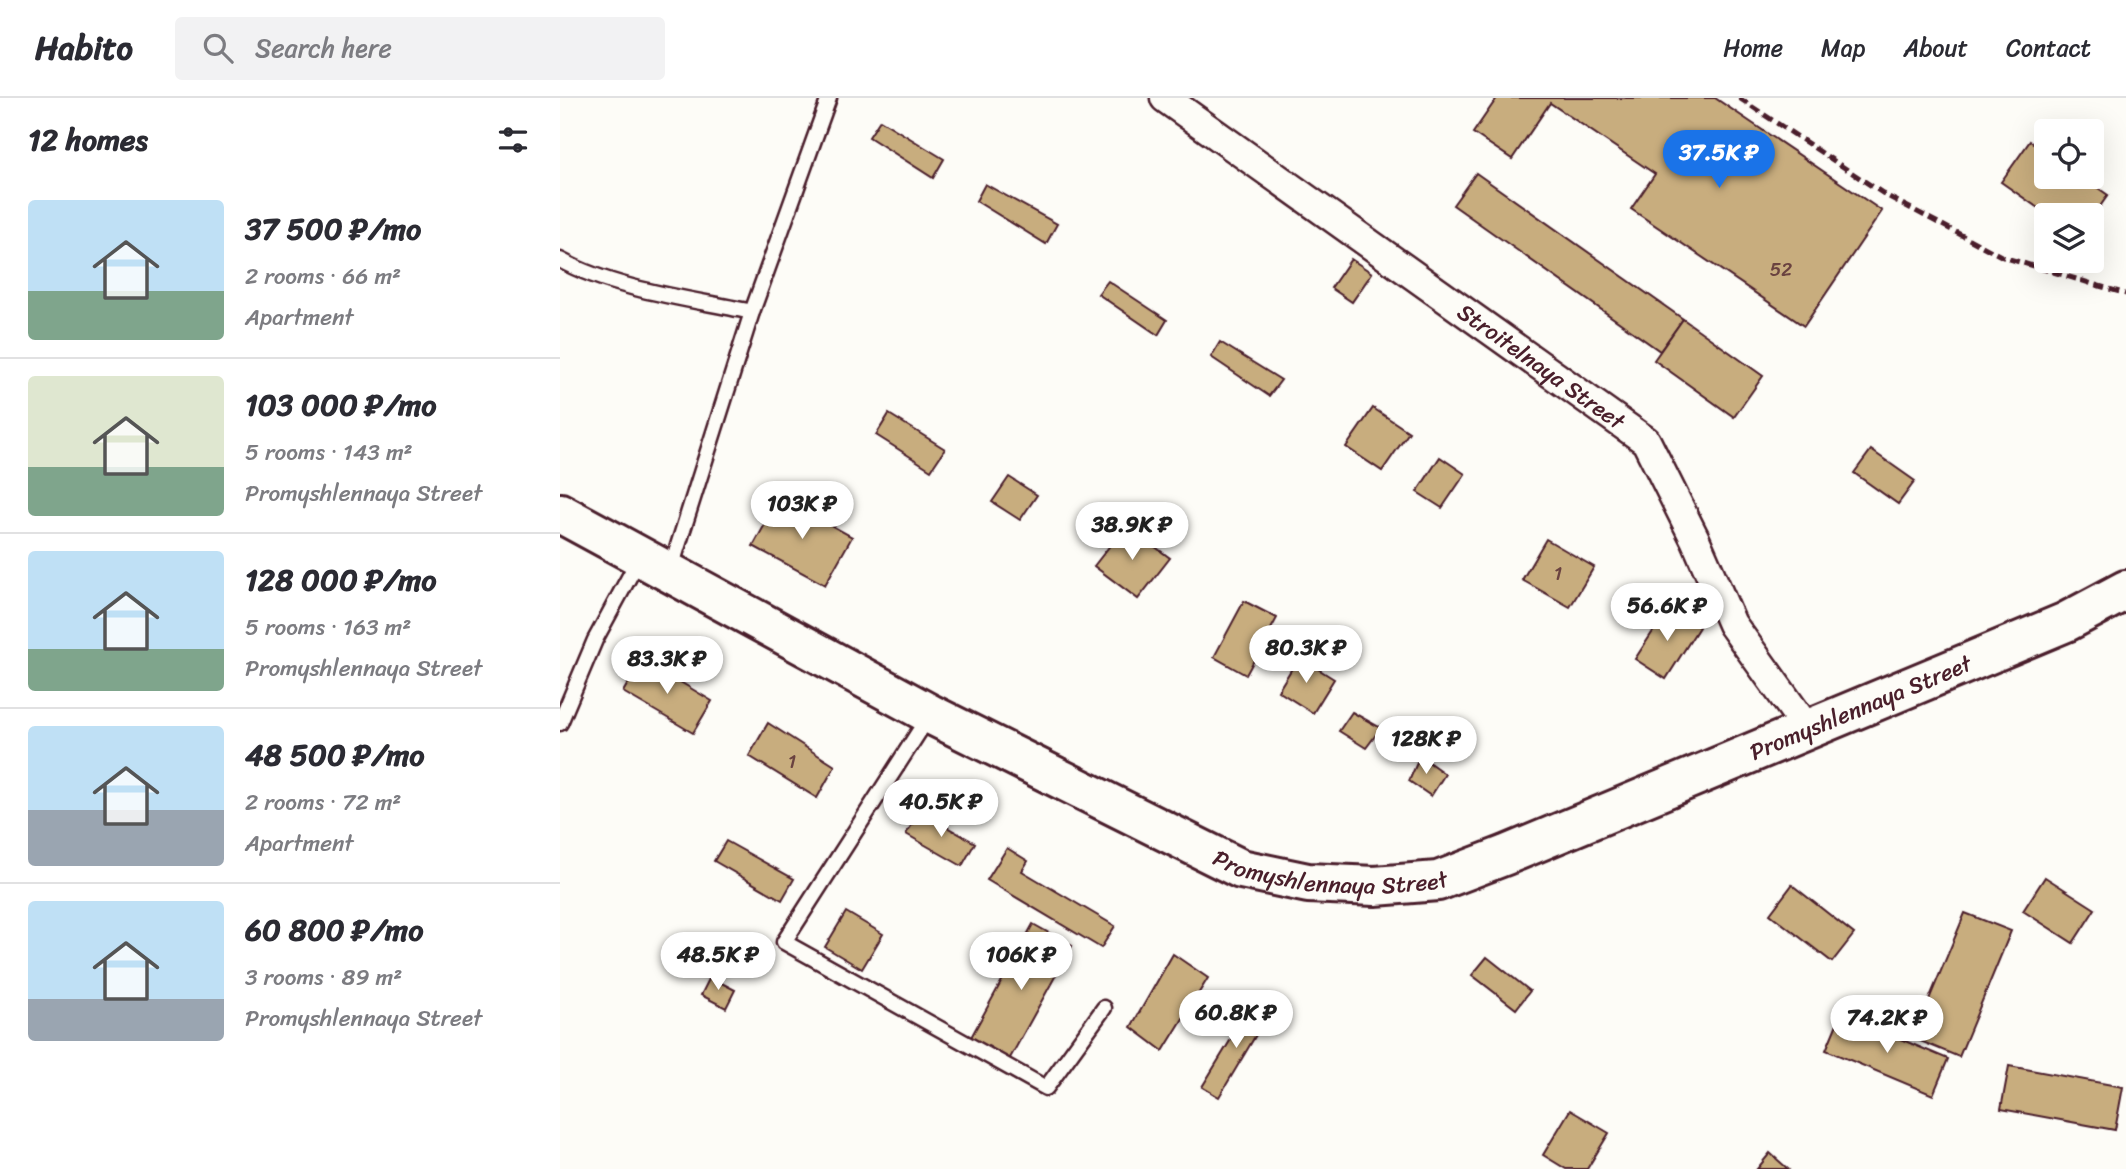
<!DOCTYPE html>
<meta charset="utf-8">
<style>
:root{--surface:#fff;--page:#f2f2f3;--text:#2b2b33;--muted:#7c7c81;--line:#e1e1e2;--accent:#1a73e8}
body{margin:0;font-family:Sriracha,sans-serif;background:var(--page);color:var(--text);height:100vh;display:flex;flex-direction:column;font-size:26px;white-space:nowrap}
*{box-sizing:border-box;margin:0}
p{font-size:23px;color:var(--muted)}
.icon{flex:none;width:38px;height:38px;fill:none;stroke:currentColor;stroke-width:2;stroke-linecap:round;stroke-linejoin:round}
.map{position:relative;flex:1;overflow:hidden}
.sheet{display:flex;flex-direction:column;background:var(--surface);width:560px}
.sheet>*{flex:none}
.buttons{position:absolute;left:1474px;top:21px;display:grid;gap:14px}
.buttons a{display:grid;place-items:center;width:70px;height:70px;border-radius:7px;background:var(--surface);box-shadow:0 7px 28px #0002;font-size:35px}
.price{position:absolute;translate:-50% -60px;padding:0 16px;border-radius:24px;background:#fff;color:#222;font-size:23px;line-height:46px;filter:drop-shadow(0 2px 4px #0008)}
.price::after{content:'';position:absolute;left:50%;top:42px;width:21px;height:16px;margin-left:-10px;background:inherit;clip-path:polygon(0 0,100% 0,50% 100%)}
.price.selected{background:var(--accent);color:#fff}
ul{padding:0;list-style:none}
li{display:flex;align-items:center;gap:21px;height:175px;padding:0 28px}
li+li{border-top:2px solid var(--line)}
li span{display:grid;place-items:center;flex:none;width:196px;height:140px;border-radius:7px;color:#555}
li>.icon{margin-inline-start:auto}
span .icon{width:84px;height:84px;fill:#fffc;stroke-width:1}
li b{font-size:30px}
h2{display:flex;justify-content:space-between;align-items:center;height:84px;padding:0 28px;font-size:30px}
header{display:flex;align-items:center;gap:42px;box-sizing:border-box;height:98px;padding:0 35px;background:var(--surface);border-bottom:2px solid var(--line)}
header strong{font-size:33px}
nav{display:flex;gap:38px;margin-inline-start:auto;font-size:24px}
.search{width:490px;height:63px;background:var(--page);display:flex;align-items:center;gap:18px;box-sizing:border-box;padding:0 24px;border-radius:7px;color:var(--muted);font-size:26px}
main{display:flex;flex:1;min-height:0}
.map>svg:first-child{display:block}
</style>
<header>
<strong>Habito</strong>
<div class="search"><svg class="icon" aria-label="search" viewBox="0 0 24 24"><circle cx="10" cy="10" r="6"/><path d="M15 15l6 6"/></svg>Search here</div>
<nav><a>Home</a><a>Map</a><a>About</a><a>Contact</a></nav>
</header>
<main>
<section class="sheet">
<h2>12 homes<svg class="icon" aria-label="filters" viewBox="0 0 24 24"><path d="M4 7h16M4 17h16"/><circle cx="9" cy="7" r="2"/><circle cx="15" cy="17" r="2"/></svg></h2>
<ul>
<li><span style="background:linear-gradient(#bfe0f5 65%,#7fa58c 0)"><svg class="icon" aria-label="home" viewBox="0 0 24 24"><path d="M3 11l9-7 9 7M6 9v11h12V9"/></svg></span><div><b>37 500 ₽/mo</b><p>2 rooms · 66 m²</p><p>Apartment</p></div></li>
<li><span style="background:linear-gradient(#dfe7d0 65%,#7fa58c 0)"><svg class="icon" aria-label="home" viewBox="0 0 24 24"><path d="M3 11l9-7 9 7M6 9v11h12V9"/></svg></span><div><b>103 000 ₽/mo</b><p>5 rooms · 143 m²</p><p>Promyshlennaya Street</p></div></li>
<li><span style="background:linear-gradient(#bfe0f5 70%,#7fa58c 0)"><svg class="icon" aria-label="home" viewBox="0 0 24 24"><path d="M3 11l9-7 9 7M6 9v11h12V9"/></svg></span><div><b>128 000 ₽/mo</b><p>5 rooms · 163 m²</p><p>Promyshlennaya Street</p></div></li>
<li><span style="background:linear-gradient(#bfe0f5 60%,#9aa5b1 0)"><svg class="icon" aria-label="home" viewBox="0 0 24 24"><path d="M3 11l9-7 9 7M6 9v11h12V9"/></svg></span><div><b>48 500 ₽/mo</b><p>2 rooms · 72 m²</p><p>Apartment</p></div></li>
<li><span style="background:linear-gradient(#bfe0f5 70%,#9aa5b1 0)"><svg class="icon" aria-label="home" viewBox="0 0 24 24"><path d="M3 11l9-7 9 7M6 9v11h12V9"/></svg></span><div><b>60 800 ₽/mo</b><p>3 rooms · 89 m²</p><p>Promyshlennaya Street</p></div></li>
</ul>
</section>
<div class="map">
<svg width="1566" height="1071" viewBox="0 0 1566 1071">
<rect width="100%" height="100%" fill="#fdfcf7"/>
<filter id="ink" filterUnits="userSpaceOnUse"><feTurbulence type="fractalNoise" baseFrequency=".0143" numOctaves="2"/><feDisplacementMap in="SourceGraphic" scale="14" xChannelSelector="R" yChannelSelector="G"/><feConvolveMatrix kernelMatrix="1 2 1 2 8 2 1 2 1" color-interpolation-filters="sRGB"/></filter>
<g filter="url(#ink)">
<g fill="#c8ad7e" stroke="#4a1f2b" stroke-width="2">
<polygon points="937,0 1155,0 1322,113 1244,228 1071,111 1095,76 990,5 952,61 913,35"/>
<polygon points="320,22 384,61 373,80 309,39"/>
<polygon points="1470,43 1486,54 1486,79 1522,79 1548,97 1531,121 1531,117 1488,117 1441,84"/>
<polygon points="916,75 1123,221 1100,253 893,107"/>
<polygon points="425,86 497,126 486,146 416,103"/>
<polygon points="791,161 812,175 792,204 771,190"/>
<polygon points="548,183 607,222 598,237 538,196"/>
<polygon points="1123,221 1203,278 1174,319 1094,262"/>
<polygon points="660,244 721,282 709,298 651,259"/>
<polygon points="813,310 849,334 822,373 786,349"/>
<polygon points="329,316 385,351 371,372 316,337"/>
<polygon points="1311,352 1355,383 1338,406 1294,375"/>
<polygon points="880,359 905,376 882,410 857,394"/>
<polygon points="449,379 477,397 460,422 432,404"/>
<polygon points="220,399 292,439 265,487 193,448"/>
<polygon points="566,427 610,460 578,501 534,468"/>
<polygon points="986,441 1034,469 1010,509 962,482"/>
<polygon points="684,503 717,520 686,577 654,559"/>
<polygon points="1109,509 1139,529 1106,581 1075,561"/>
<polygon points="739,559 774,581 753,615 718,593"/>
<polygon points="82,561 152,603 133,635 63,594"/>
<polygon points="792,614 821,630 806,650 779,633"/>
<polygon points="208,625 275,668 257,700 189,658"/>
<polygon points="860,658 885,676 871,698 849,683"/>
<polygon points="360,714 415,745 402,768 346,736"/>
<polygon points="166,743 234,781 222,802 154,763"/>
<polygon points="447,750 468,763 462,773 555,828 541,850 427,782"/>
<polygon points="1485,779 1535,811 1513,845 1463,813"/>
<polygon points="1232,787 1294,836 1272,864 1210,816"/>
<polygon points="286,814 323,836 302,871 265,849"/>
<polygon points="1405,815 1451,833 1399,959 1353,940"/>
<polygon points="473,826 512,848 449,962 410,941"/>
<polygon points="613,856 648,880 603,953 571,929"/>
<polygon points="927,859 970,893 956,911 912,877"/>
<polygon points="150,879 175,892 166,910 141,897"/>
<polygon points="693,905 709,915 659,999 642,989"/>
<polygon points="1281,916 1388,961 1373,997 1266,952"/>
<polygon points="1449,968 1563,989 1555,1032 1441,1011"/>
<polygon points="1010,1012 1049,1035 1027,1071 1006,1071 983,1057"/>
<polygon points="1210,1055 1228,1071 1197,1071"/>
</g>
<g fill="none" stroke-linecap="round" stroke-linejoin="round">
<g stroke="#4a1f2b" stroke-width="19">
<g id="lane">
<path d="M0,162C55,192 131,201 192,214"/>
<polyline points="110,473 192,214 269,0"/>
<polyline points="369,618 224,844 486,990 544,910"/>
<polyline points="0,625 35,542 80,459"/>
</g>
</g>
<g stroke="#4a1f2b" stroke-width="33">
<g id="street">
<path id="s1" d="M605,0L1086,343L1135,441L1172,526L1248,632"/>
</g>
</g>
<g stroke="#4a1f2b" stroke-width="44">
<g id="primary">
<path id="s2" d="M0,415L370,616L681,771L748,785L815,788L878,783L946,757L1506,524L1566,492"/>
</g>
</g>
<use href="#lane" stroke="#fdfcf7" stroke-width="14"/>
<use href="#street" stroke="#fdfcf7" stroke-width="28"/>
<use href="#primary" stroke="#fdfcf7" stroke-width="38"/>
<polyline stroke="#4a1f2b" stroke-width="5" stroke-dasharray="10 5" stroke-linecap="butt" points="1179,0 1327,98 1443,159 1566,196"/>
</g>
</g>
<g text-anchor="middle" dominant-baseline="central" stroke-width="7" stroke-linejoin="round" paint-order="stroke">
<g font-size="19" fill="#6a4240">
<text x="1221" y="171">52</text>
<text x="998" y="475">1</text>
<text x="232" y="663">1</text>
</g>
<g font-size="23" fill="#4a1f2b" stroke="#fdfcf7">
<text stroke="none"><textPath href="#s1" startOffset="462">Stroitelnaya Street</textPath></text>
<text stroke="none"><textPath href="#s2" startOffset="1424">Promyshlennaya Street</textPath></text>
<text stroke="none"><textPath href="#s2" startOffset="858">Promyshlennaya Street</textPath></text>
</g>
</g>
</svg>
<div class="buttons">
<a><svg class="icon" aria-label="locate" viewBox="0 0 24 24"><circle cx="12" cy="12" r="6"/><path d="M12 2v4M12 18v4M2 12h4M18 12h4"/></svg></a>
<a><svg class="icon" aria-label="layers" viewBox="0 0 24 24"><path d="M12 4l9 5-9 5-9-5zM3 14l9 5 9-5"/></svg></a>
</div>
<b class="price selected" style="left:1159px;top:92px">37.5K ₽</b>
<b class="price" style="left:242px;top:443px">103K ₽</b>
<b class="price" style="left:572px;top:464px">38.9K ₽</b>
<b class="price" style="left:1107px;top:545px">56.6K ₽</b>
<b class="price" style="left:746px;top:587px">80.3K ₽</b>
<b class="price" style="left:107px;top:598px">83.3K ₽</b>
<b class="price" style="left:866px;top:678px">128K ₽</b>
<b class="price" style="left:381px;top:741px">40.5K ₽</b>
<b class="price" style="left:158px;top:894px">48.5K ₽</b>
<b class="price" style="left:461px;top:894px">106K ₽</b>
<b class="price" style="left:676px;top:952px">60.8K ₽</b>
<b class="price" style="left:1327px;top:957px">74.2K ₽</b>
</div>
</main>
